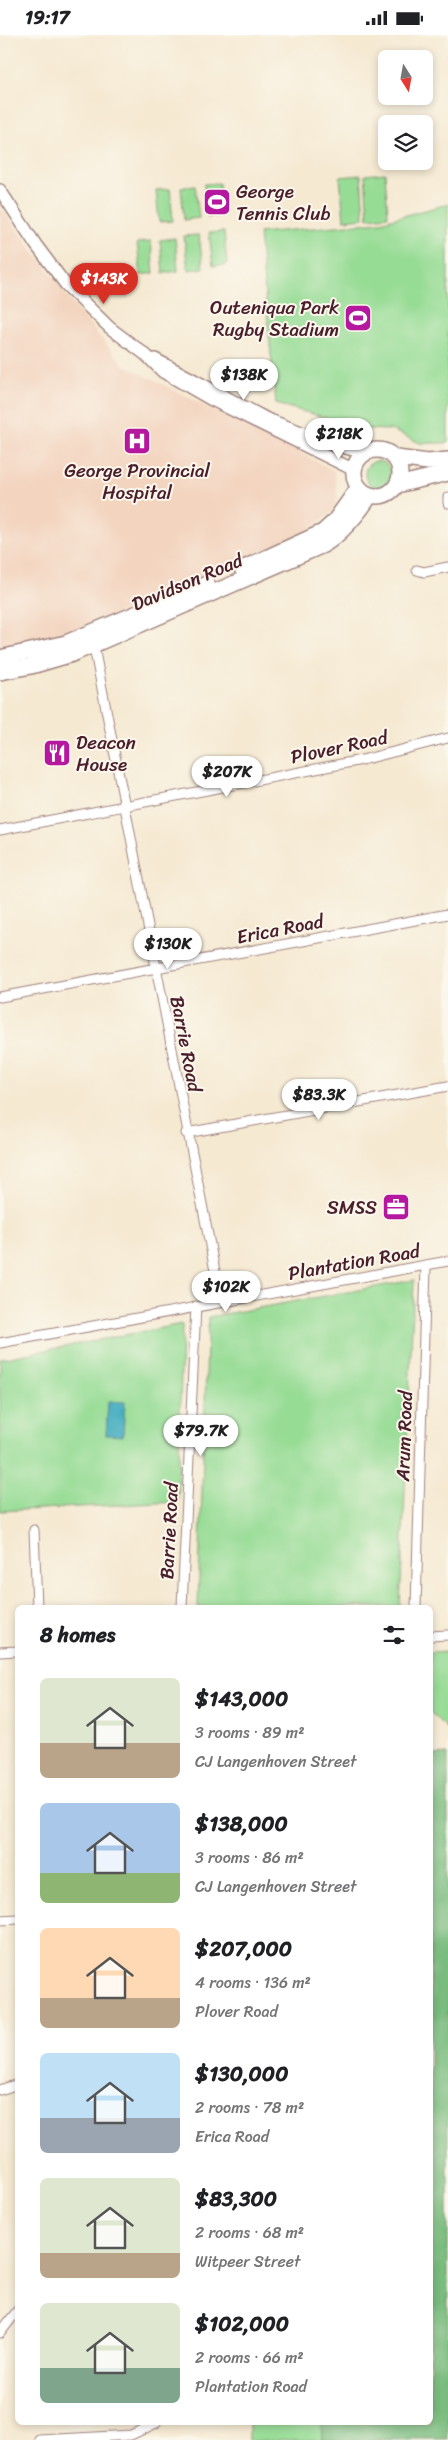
<!DOCTYPE html>
<meta charset="utf-8">
<style>
:root{--surface:#fff;--page:#f2f2f2;--text:#202124;--muted:#757577;--accent:#d93025}
body{margin:0;font-family:Sriracha,sans-serif;background:var(--page);color:var(--text);height:100vh;display:flex;flex-direction:column;font-size:19px;white-space:nowrap}
*{box-sizing:border-box;margin:0}
p{font-size:16px;color:var(--muted)}
.icon{flex:none;width:28px;height:28px;fill:none;stroke:currentColor;stroke-width:2;stroke-linecap:round;stroke-linejoin:round}
.map{position:relative;flex:1;overflow:hidden}
.sheet{position:absolute;left:15px;top:1570px;width:418px;height:820px;display:flex;flex-direction:column;background:var(--surface);border-radius:8px;box-shadow:0 2px 8px #0003}
.sheet>*{flex:none}
.needle{width:32px;rotate:169deg}
.controls{position:absolute;left:378px;top:15px;display:grid;gap:10px}
.controls a{display:grid;place-items:center;width:55px;height:55px;border-radius:8px;background:var(--surface);box-shadow:0 2px 8px #0003;font-size:25px}
.price{position:absolute;translate:-50% -42px;padding:0 11px;border-radius:18px;background:#fff;color:#222;font-size:16px;line-height:32px;filter:drop-shadow(0 1px 2px #0008)}
.price::after{content:'';position:absolute;left:50%;top:30px;width:15px;height:11px;margin-left:-8px;background:inherit;clip-path:polygon(0 0,100% 0,50% 100%)}
.price.selected{background:var(--accent);color:#fff}
ul{padding:0;list-style:none}
li{display:flex;align-items:center;gap:15px;height:125px;padding:0 25px}
li span{display:grid;place-items:center;flex:none;width:140px;height:100px;border-radius:8px;color:#555}
li>.icon{margin-inline-start:auto}
span .icon{width:60px;height:60px;fill:#fffc;stroke-width:1}
li b{font-size:21px}
h2{display:flex;justify-content:space-between;align-items:center;height:60px;padding:0 25px;font-size:21px}
.status{display:flex;justify-content:space-between;align-items:center;height:35px;padding:0 25px;background:var(--surface);direction:ltr}
.status svg{height:14px;fill:currentColor}
.map>svg:first-child{display:block}
</style>
<div class="status"><b>19:17</b><svg viewBox="0 0 49 12"><path d="M0 12V9h3v3zM5 12V6h3v6zM10 12V3h3v9zM15 12V0h3v12zM26 1h20v11H26zM47 4h2v5h-2z"/></svg></div>
<div class="map">
<svg width="448" height="2405" viewBox="0 0 448 2405">
<rect width="100%" height="100%" fill="#fbf7ec"/>
<filter id="ink" filterUnits="userSpaceOnUse"><feTurbulence type="fractalNoise" baseFrequency=".02" numOctaves="2"/><feDisplacementMap in="SourceGraphic" scale="10" xChannelSelector="R" yChannelSelector="G"/><feConvolveMatrix kernelMatrix="1 2 1 2 8 2 1 2 1" color-interpolation-filters="sRGB"/></filter>
<filter id="wash" filterUnits="userSpaceOnUse"><feTurbulence type="fractalNoise" baseFrequency=".0096" numOctaves="4" result="noise"/><feDisplacementMap in="SourceGraphic" scale="20" xChannelSelector="R" yChannelSelector="G"/><feGaussianBlur stdDeviation="1.12" result="paint"/><feColorMatrix in="noise" values="0 0 0 0 0 0 0 0 0 0 0 0 0 0 0 0 0 1.4 0 .05"/><feComposite in="paint" operator="in"/></filter>
<g filter="url(#wash)">
<rect width="100%" height="100%" fill="#f5e9d2"/>
<polygon fill="#f3d4bf" points="0,171 78,276 124,330 334,435 338,463 333,477 305,497 79,595 51,606 0,615"/>
<g fill="#97dc95" stroke="#707e60">
<polygon points="385,138 388,181 368,183 365,140"/>
<polygon points="361,140 364,183 344,185 340,142"/>
<polygon points="219,148 222,180 208,182 204,149"/>
<polygon points="195,150 199,183 184,185 181,152"/>
<polygon points="170,154 173,186 159,187 156,155"/>
<polygon points="448,169 448,408 420,408 391,395 367,394 276,369 259,198 380,187"/>
<polygon points="224,197 227,230 213,231 209,198"/>
<polygon points="199,200 203,233 188,235 184,201"/>
<polygon points="175,203 178,236 163,238 160,205"/>
<polygon points="151,206 154,238 141,240 137,208"/>
<circle cx="378" cy="439" r="13"/>
<polygon points="414,1245 400,1572 198,1572 208,1282"/>
<polygon points="182,1289 178,1467 0,1476 0,1324"/>
<polygon points="448,1616 448,1695 430,1677 430,1617"/>
<polygon points="249,2388 321,2388 322,2405 249,2405"/>
</g>
<polygon fill="#79bc7e" stroke="#626e54" points="448,1719 448,2405 322,2405 321,2388 430,2388 430,1720"/>
<polygon fill="#40acbf" stroke="#456675" points="108,1366 125,1367 123,1401 106,1400"/>
</g>
<g filter="url(#ink)">
<g fill="none" stroke-linecap="round" stroke-linejoin="round">
<g stroke="#a0847e" stroke-width="11">
<g id="minor">
<polyline points="448,462 448,468"/>
<polyline points="417,535 424,537 448,532"/>
<polyline points="93,607 221,1267"/>
<polyline points="0,795 362,725 448,703"/>
<polyline points="0,962 448,879"/>
<polyline points="186,1098 448,1051"/>
<polyline points="0,1308 448,1226"/>
<polyline points="34,1495 37,1572"/>
<polyline points="182,1572 196,1271"/>
<polyline points="416,1572 426,1230"/>
<polyline points="430,1601 448,1600"/>
<polyline points="0,1617 18,1616"/>
<polyline points="0,1885 18,1884"/>
<polyline points="0,2055 18,2049"/>
<polyline points="0,2298 18,2275"/>
<polyline points="40,2405 131,2400 156,2388"/>
</g>
</g>
<g stroke="#a0847e" stroke-width="14">
<g id="tertiary">
<polyline points="0,155 36,210 66,250 110,293 146,320 163,337 210,364 354,435"/>
<polyline points="155,324 267,384 335,410 364,418"/>
</g>
</g>
<g stroke="#a0847e" stroke-width="18">
<g id="trunk">
<circle cx="377" cy="438" r="23"/>
<polyline points="396,423 428,427 448,425"/>
<polyline points="397,450 448,438"/>
<polyline points="242,534 323,497 334,487 359,452"/>
<polyline points="0,623 66,608 207,549"/>
<path d="M0,637L31,631L72,619L323,510C339,501 361,476 370,460"/>
</g>
</g>
<use href="#minor" stroke="#fff" stroke-width="9"/>
<use href="#tertiary" stroke="#fff" stroke-width="11"/>
<use href="#trunk" stroke="#fff" stroke-width="15"/>
</g>
</g>
<defs>
<g id="stadium-square" transform="scale(1.4375)"><rect x="-9" y="-9" width="18" height="18" rx="4" fill="#b5179e" stroke="#fbf7ec"/><path d="M0-5a6.5 5 0 1 0 0 10a6.5 5 0 1 0 0-10ZM-3.5-1.8h7v3.6h-7Z" fill="#fff"/></g>
<g id="hospital-square" transform="scale(1.4375)"><rect x="-9" y="-9" width="18" height="18" rx="4" fill="#b5179e" stroke="#fbf7ec"/><path d="M-5-5h3v3.5h4V-5h3V5h-3V1.5h-4V5h-3Z" fill="#fff"/></g>
<g id="restaurant-square" transform="scale(1.4375)"><rect x="-9" y="-9" width="18" height="18" rx="4" fill="#b5179e" stroke="#fbf7ec"/><path d="M-5-6h1v4h1v-4h1v4h1v-4h1v5L-1.5 .5V6h-2V.5L-5-1ZM5-6V6H3V1.5H1.5Q1.5-4 5-6Z" fill="#fff"/></g>
<g id="office-square" transform="scale(1.4375)"><rect x="-9" y="-9" width="18" height="18" rx="4" fill="#b5179e" stroke="#fbf7ec"/><path d="M-6-3h4V-5.5h4V-3h4V5H-6ZM-1-4.5V-3h2v-1.5ZM-6 0V1H6V0Z" fill="#fff"/></g>
</defs>
<g fill-rule="evenodd">
<use href="#stadium-square" x="217" y="167"/>
<use href="#stadium-square" x="358" y="283"/>
<use href="#hospital-square" x="137" y="406"/>
<use href="#restaurant-square" x="57" y="718"/>
<use href="#office-square" x="396" y="1172"/>
</g>
<g text-anchor="middle" dominant-baseline="central" stroke-width="4" stroke-linejoin="round" paint-order="stroke">
<g font-size="19" fill="#4a1f2b" stroke="#fbf7ec" text-anchor="start">
<text x="236" y="156">George<tspan x="236" dy="22">Tennis Club</tspan></text>
<text x="339" y="272" text-anchor="end">Outeniqua Park<tspan x="339" dy="22">Rugby Stadium</tspan></text>
<text x="137" y="435" text-anchor="middle">George Provincial<tspan x="137" dy="22">Hospital</tspan></text>
<text x="76" y="707">Deacon<tspan x="76" dy="22">House</tspan></text>
<text x="377" y="1172" text-anchor="end">SMSS</text>
</g>
<g font-size="19" fill="#4a1f2b" stroke="#fbf7ec">
<text transform="translate(187 547) rotate(-23)">Davidson Road</text>
<text transform="translate(339 712) rotate(-12)">Plover Road</text>
<text transform="translate(280 894) rotate(-11)">Erica Road</text>
<text transform="translate(186 1009) rotate(79)">Barrie Road</text>
<text transform="translate(354 1227) rotate(-10)">Plantation Road</text>
<text transform="translate(404 1401) rotate(-88)">Arum Road</text>
<text transform="translate(169 1496) rotate(-87)">Barrie Road</text>
</g>
</g>
</svg>
<div class="controls">
<a><svg class="needle" viewBox="-14 -14 28 28"><path d="M0-13l5 13h-10z" fill="#e53935"/><path d="M0 13l5-13h-10z" fill="#757577"/></svg></a>
<a><svg class="icon" aria-label="layers" viewBox="0 0 24 24"><path d="M12 4l9 5-9 5-9-5zM3 14l9 5 9-5"/></svg></a>
</div>
<b class="price selected" style="left:104px;top:270px">$143K</b>
<b class="price" style="left:244px;top:366px">$138K</b>
<b class="price" style="left:339px;top:425px">$218K</b>
<b class="price" style="left:227px;top:763px">$207K</b>
<b class="price" style="left:168px;top:935px">$130K</b>
<b class="price" style="left:319px;top:1086px">$83.3K</b>
<b class="price" style="left:226px;top:1278px">$102K</b>
<b class="price" style="left:201px;top:1422px">$79.7K</b>
<section class="sheet">
<h2>8 homes<svg class="icon" aria-label="filters" viewBox="0 0 24 24"><path d="M4 7h16M4 17h16"/><circle cx="9" cy="7" r="2"/><circle cx="15" cy="17" r="2"/></svg></h2>
<ul>
<li><span style="background:linear-gradient(#dfe7d0 65%,#b9a48a 0)"><svg class="icon" aria-label="home" viewBox="0 0 24 24"><path d="M3 11l9-7 9 7M6 9v11h12V9"/></svg></span><div><b>$143,000</b><p>3 rooms · 89 m²</p><p>CJ Langenhoven Street</p></div></li>
<li><span style="background:linear-gradient(#a9c7e8 70%,#8fb573 0)"><svg class="icon" aria-label="home" viewBox="0 0 24 24"><path d="M3 11l9-7 9 7M6 9v11h12V9"/></svg></span><div><b>$138,000</b><p>3 rooms · 86 m²</p><p>CJ Langenhoven Street</p></div></li>
<li><span style="background:linear-gradient(#ffd9b3 70%,#b9a48a 0)"><svg class="icon" aria-label="home" viewBox="0 0 24 24"><path d="M3 11l9-7 9 7M6 9v11h12V9"/></svg></span><div><b>$207,000</b><p>4 rooms · 136 m²</p><p>Plover Road</p></div></li>
<li><span style="background:linear-gradient(#bfe0f5 65%,#9aa5b1 0)"><svg class="icon" aria-label="home" viewBox="0 0 24 24"><path d="M3 11l9-7 9 7M6 9v11h12V9"/></svg></span><div><b>$130,000</b><p>2 rooms · 78 m²</p><p>Erica Road</p></div></li>
<li><span style="background:linear-gradient(#dfe7d0 75%,#b9a48a 0)"><svg class="icon" aria-label="home" viewBox="0 0 24 24"><path d="M3 11l9-7 9 7M6 9v11h12V9"/></svg></span><div><b>$83,300</b><p>2 rooms · 68 m²</p><p>Witpeer Street</p></div></li>
<li><span style="background:linear-gradient(#dfe7d0 65%,#7fa58c 0)"><svg class="icon" aria-label="home" viewBox="0 0 24 24"><path d="M3 11l9-7 9 7M6 9v11h12V9"/></svg></span><div><b>$102,000</b><p>2 rooms · 66 m²</p><p>Plantation Road</p></div></li>
</ul>
</section>
</div>
